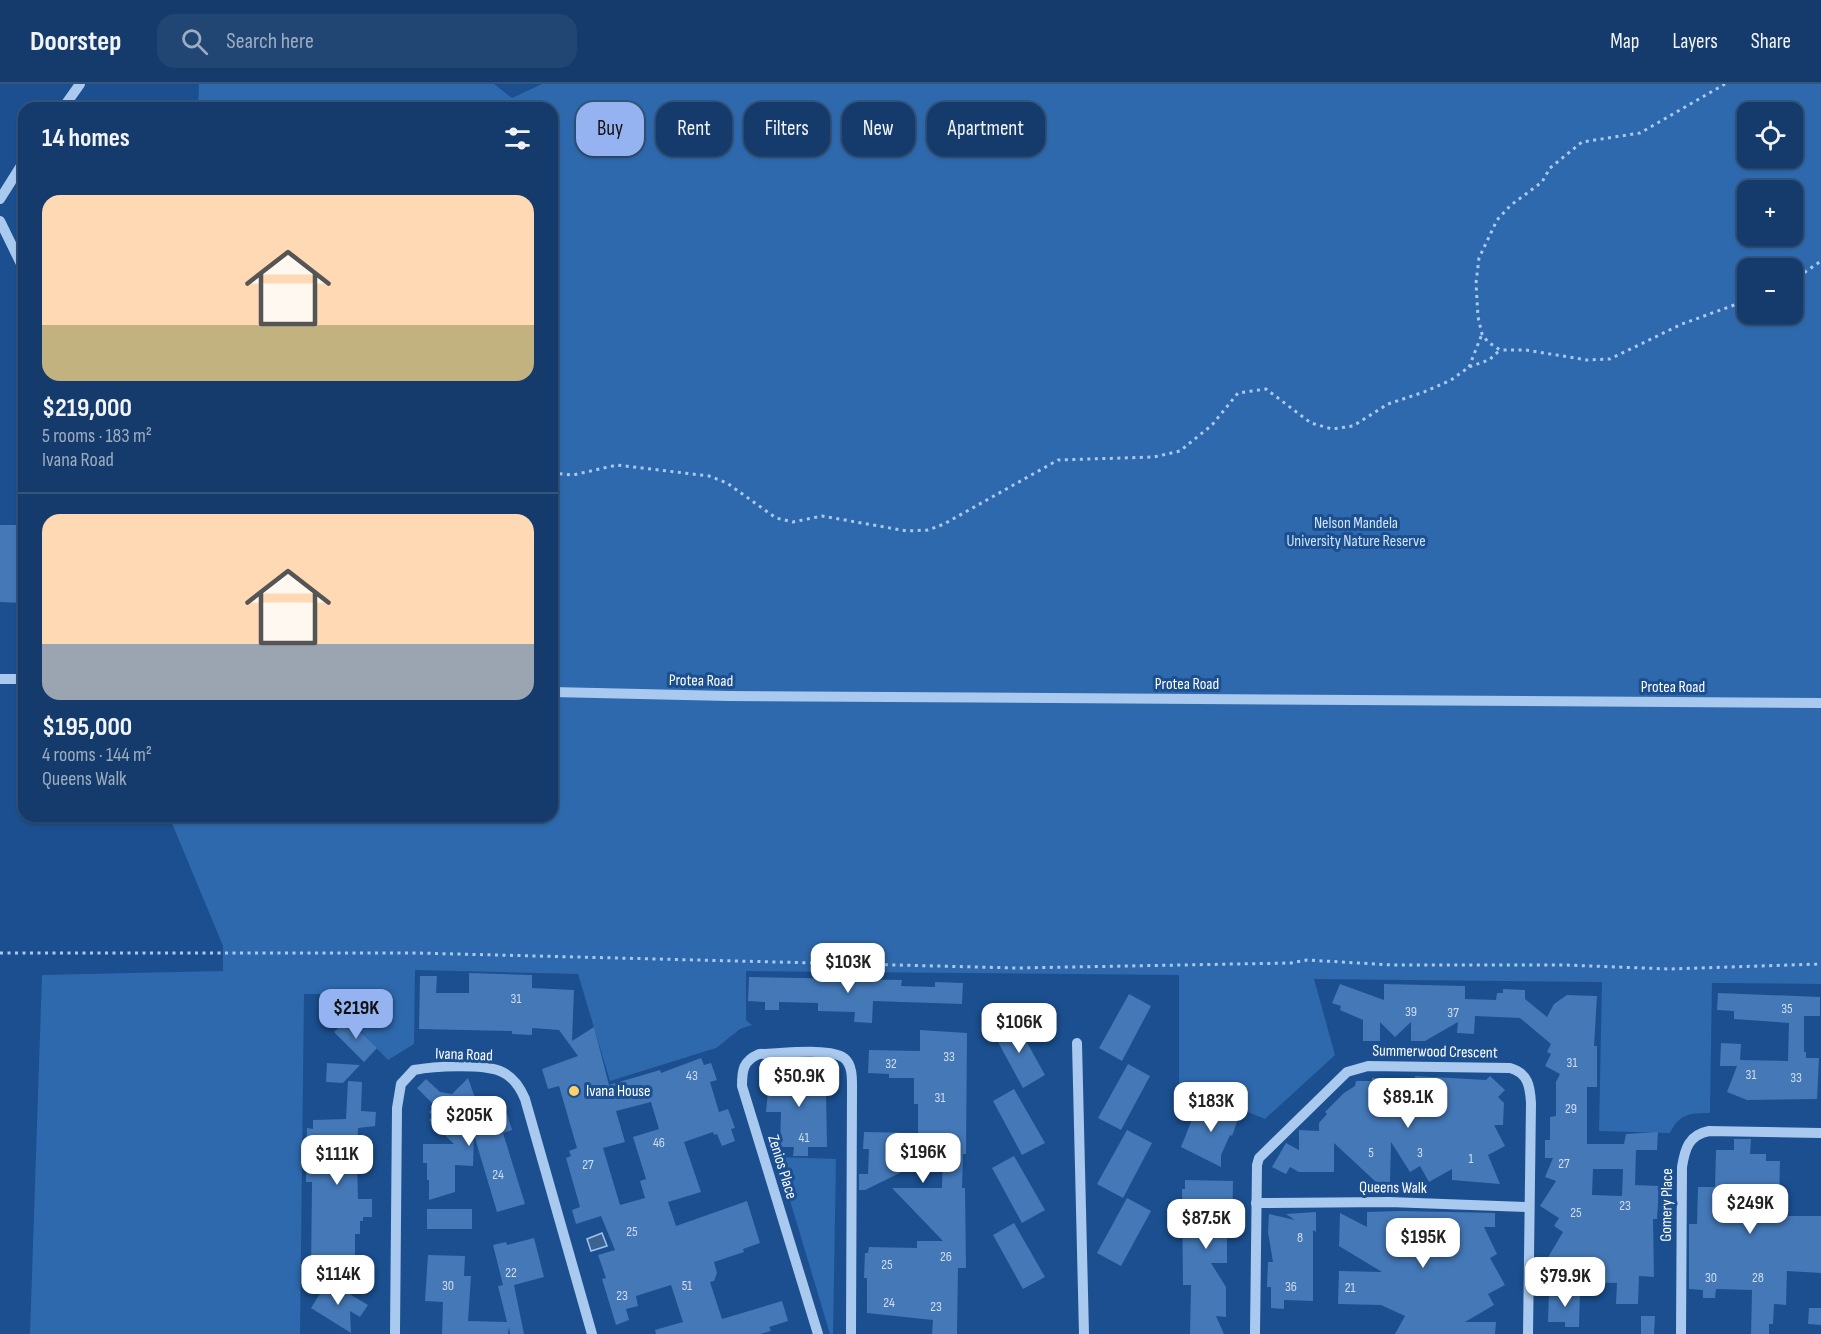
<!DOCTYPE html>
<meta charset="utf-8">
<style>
:root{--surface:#143b6b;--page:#214673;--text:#f1f3f6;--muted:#9dadc1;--line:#33557e;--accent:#95b2f1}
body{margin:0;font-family:"Sofia Sans Condensed",sans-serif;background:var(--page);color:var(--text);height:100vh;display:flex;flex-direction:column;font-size:22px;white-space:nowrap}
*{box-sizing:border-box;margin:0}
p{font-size:20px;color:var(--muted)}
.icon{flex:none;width:33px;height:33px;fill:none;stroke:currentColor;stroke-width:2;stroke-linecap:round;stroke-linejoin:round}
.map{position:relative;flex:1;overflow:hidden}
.side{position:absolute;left:18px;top:18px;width:540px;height:720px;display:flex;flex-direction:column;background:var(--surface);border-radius:18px;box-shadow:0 2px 4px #0004,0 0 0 2px var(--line)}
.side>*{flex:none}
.banner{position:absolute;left:576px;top:18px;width:570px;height:54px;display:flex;gap:12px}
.fabs{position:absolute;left:1737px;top:18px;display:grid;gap:12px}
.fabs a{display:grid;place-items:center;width:66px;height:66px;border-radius:12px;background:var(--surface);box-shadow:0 2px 4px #0004,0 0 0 2px var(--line);font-size:30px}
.price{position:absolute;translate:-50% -51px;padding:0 14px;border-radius:12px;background:#fff;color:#222;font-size:20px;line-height:39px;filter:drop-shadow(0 2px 3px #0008)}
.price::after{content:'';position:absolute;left:50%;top:36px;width:18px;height:14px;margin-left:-9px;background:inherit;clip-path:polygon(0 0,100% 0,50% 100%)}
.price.current{background:var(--accent);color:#111}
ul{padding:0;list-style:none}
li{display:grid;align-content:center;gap:12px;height:318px;padding:0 24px}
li+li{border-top:2px solid var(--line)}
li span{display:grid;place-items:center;height:186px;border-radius:18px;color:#555}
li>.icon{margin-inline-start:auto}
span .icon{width:108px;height:108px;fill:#fffc;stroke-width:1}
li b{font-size:26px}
h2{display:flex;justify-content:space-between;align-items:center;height:72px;padding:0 24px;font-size:26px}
.tag{padding:0 21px;border-radius:18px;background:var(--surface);box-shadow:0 2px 4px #0004,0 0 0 2px var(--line);font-size:21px;line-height:54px}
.tag.current{background:var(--accent);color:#111}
header{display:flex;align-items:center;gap:36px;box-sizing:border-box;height:84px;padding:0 30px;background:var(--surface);border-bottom:2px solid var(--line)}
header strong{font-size:28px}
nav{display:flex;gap:33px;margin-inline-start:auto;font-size:21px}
.search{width:420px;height:54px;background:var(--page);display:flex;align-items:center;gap:15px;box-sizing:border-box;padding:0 21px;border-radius:18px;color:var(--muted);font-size:22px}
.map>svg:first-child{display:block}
</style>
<header>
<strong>Doorstep</strong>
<div class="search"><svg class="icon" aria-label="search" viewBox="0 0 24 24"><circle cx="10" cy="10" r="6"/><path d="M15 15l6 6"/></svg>Search here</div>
<nav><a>Map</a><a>Layers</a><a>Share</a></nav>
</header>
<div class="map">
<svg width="1821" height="1250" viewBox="0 0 1821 1250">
<rect width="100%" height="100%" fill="#1b4f8f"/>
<g fill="#2e69ad" fill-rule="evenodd">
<path d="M199,0H494L512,14L542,0H1821V900L1712,899L1710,1029C1690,1029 1679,1030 1670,1049L1599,1047L1602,898L1314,895L1335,971L1265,1035L1179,1000V891L746,887V936L752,941L740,945L716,964L610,997L578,890L415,886L414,960L388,976L330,917L319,910H304L300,1250H30L42,891L223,887V862L169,732H552V24H198ZM1748,28H1792V74H1748ZM1748,106H1792V152H1748ZM1748,184H1792V230H1748Z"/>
<polygon points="777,1073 836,1075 833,1250 830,1250"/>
</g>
<polygon fill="#3c6290" stroke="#9cc4f0" stroke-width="1.5" points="602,1149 607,1162 591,1167 587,1155"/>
<g fill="#4478b7" fill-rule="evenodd">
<polygon points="0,441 24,441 24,519 0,518"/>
<path d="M469,889L532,891V904L574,906L572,957L594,943L609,1001L660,986L661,989L701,974L704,981L711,979L717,996L710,998L719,1028L728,1025L735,1044L731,1045L735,1057L722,1062L717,1050L714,1051L713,1048L684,1058L701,1108L668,1118L676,1142L747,1117L760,1159L743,1165L744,1168L714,1178L717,1189L714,1197L710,1198L722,1235L782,1217L788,1237L769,1243L771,1247L760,1250H656L655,1246L683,1238L671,1201L636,1212L638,1222L626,1225L629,1236L616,1241L602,1195L606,1194L598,1171L615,1166L601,1132L576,1140L572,1126L580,1123L566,1074L571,1072L569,1067L577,1064L559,1002L548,1005L542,985L578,972L559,946L532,944V951L512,950V947L419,945L420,892H437L436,909H469ZM651,1018L659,1045L633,1053L646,1095L640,1097L645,1114L620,1121L603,1064L625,1058L616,1027Z"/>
<polygon points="749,893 902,896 901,902 935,903 935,898 963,899 962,920 873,917 872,939 854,938 855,928 818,927 818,919 779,918 779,926 765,926 765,918 748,917"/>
<path d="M1340,900L1384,916V900L1465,902V915L1496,916L1497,909H1503V905L1525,906V915L1547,933L1554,920L1567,911L1597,912L1594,962H1597V1003H1587V1060H1624L1626,1050L1658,1048L1657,1066H1636L1635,1101L1659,1102L1657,1135H1653L1654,1193L1639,1192L1638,1220H1616L1617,1199L1580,1198V1204L1553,1188L1558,1181L1547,1175L1563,1148L1554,1142L1559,1134L1540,1122L1556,1097L1545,1093L1553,1074H1545V1056H1550V1033L1556,1032V998L1560,990L1545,982L1551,970L1547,968L1551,960L1520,934L1475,932L1474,950L1457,949L1458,938L1425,957H1411V938L1395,953L1380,938V957H1363V936L1340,926L1341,922L1332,919ZM1593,1085H1623L1622,1112L1592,1111Z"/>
<polygon points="1718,909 1820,913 1820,932 1804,932 1804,968 1806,968 1806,974 1819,974 1817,1015 1747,1016 1727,1008 1737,982 1720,982 1721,959 1741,960 1740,976 1788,977 1789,939 1734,935 1734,927 1717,926"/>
<polygon points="1129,910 1151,922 1122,977 1099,964"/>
<polygon points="347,935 377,964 364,978 334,948"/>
<polygon points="1015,937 1045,991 1023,1004 993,949"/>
<polygon points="920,946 967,949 966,1070 963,1070 962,1104 965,1104 966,1184 958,1184 957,1250 932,1250 933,1236 867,1229 867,1194 864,1194 865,1169 868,1169 869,1163 917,1164 917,1157 943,1157 892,1104 942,1104 943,1068 865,1106 859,1106 859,1090 868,1090 869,1065 863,1065 864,1048 918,1049 918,1020 914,1020 914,994 889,994 889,990 868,989 869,966 920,967"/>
<polygon points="327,979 360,981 343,999 326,998"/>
<polygon points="1128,980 1150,992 1121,1046 1098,1034"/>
<polygon points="770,984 822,985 822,1005 826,1005 827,1063 808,1063 808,1072 793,1072 794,1063 780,1063 781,1028 766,1028"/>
<polygon points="1415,992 1486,996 1490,992 1505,1006 1498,1013 1504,1019 1503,1041 1494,1041 1505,1062 1488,1071 1500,1100 1452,1096 1452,1085 1429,1098 1420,1082 1410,1088 1391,1058 1390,1098 1376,1098 1334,1059 1334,1088 1299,1088 1290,1083 1286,1090 1272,1083 1286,1059 1299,1066 1299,1046 1319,1047 1319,1039 1327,1030 1325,1028 1344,1009 1355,1002 1356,997 1372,997 1372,994 1415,995"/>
<polygon points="468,994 475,1014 468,1021 482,1037 507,1030 512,1046 503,1049 525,1120 497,1128 474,1051 473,1082 455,1081 455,1108 429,1116 429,1096 427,1096 427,1079 423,1079 423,1060 454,1060 429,1036 433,1032 429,1028 435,1022 417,1004 426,995 440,1008 452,1010"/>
<polygon points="348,997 362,998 361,1027 376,1028 375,1042 358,1044 357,1080 358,1115 372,1115 372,1133 363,1133 363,1137 360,1137 360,1150 355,1150 355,1187 311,1187 312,1098 306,1098 307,1044 313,1045 313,1036 346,1035"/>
<polygon points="1014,1005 1045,1059 1022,1071 993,1017"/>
<polygon points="1223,1018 1241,1026 1232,1052 1230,1051 1221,1071 1221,1083 1181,1063 1195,1028 1214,1033"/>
<polygon points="1127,1046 1152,1059 1123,1114 1097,1100"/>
<polygon points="1734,1055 1751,1055 1750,1070 1766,1070 1766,1077 1780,1077 1779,1118 1787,1119 1788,1132 1821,1132 1821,1189 1787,1187 1786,1221 1774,1220 1773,1240 1769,1240 1769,1250 1751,1250 1752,1206 1716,1205 1715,1214 1703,1214 1703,1206 1689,1205 1689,1140 1697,1140 1698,1103 1715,1103 1716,1066 1734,1066"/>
<polygon points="1014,1072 1045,1126 1022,1139 992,1084"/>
<polygon points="1185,1096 1233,1097 1232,1150 1227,1150 1227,1179 1211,1179 1226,1203 1226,1233 1216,1232 1224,1250 1190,1250 1191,1201 1183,1201 1182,1105 1185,1105"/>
<polygon points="1127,1114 1151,1127 1121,1182 1097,1169"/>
<rect x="427" y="1125" width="45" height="20"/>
<polygon points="1401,1127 1495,1129 1495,1143 1484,1143 1497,1170 1490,1174 1505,1201 1488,1210 1494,1221 1465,1238 1496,1238 1495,1250 1395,1250 1405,1232 1381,1221 1338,1220 1339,1187 1382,1188 1339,1162 1340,1129 1367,1143 1367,1128"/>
<polygon points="1316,1128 1316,1148 1313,1146 1313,1217 1284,1216 1284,1225 1271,1224 1271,1203 1267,1203 1268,1178 1273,1178 1268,1148 1269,1130 1295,1136 1286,1130"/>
<polygon points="1014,1139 1045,1193 1023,1205 993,1151"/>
<polygon points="534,1154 544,1193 514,1201 524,1250 510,1250 509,1243 508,1250 442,1250 443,1218 425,1217 428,1171 465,1172 464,1192 471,1192 468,1237 507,1238 498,1202 503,1201 493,1161 506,1158 507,1161"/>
<polygon points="328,1197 368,1221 360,1233 350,1227 351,1249 311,1224"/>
<polygon points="1549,1207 1580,1208 1579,1243 1565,1243 1565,1238 1548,1238"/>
<polygon points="1809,1224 1821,1224 1821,1241 1808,1240"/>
<polygon points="1641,1232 1655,1232 1654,1250 1641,1250"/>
</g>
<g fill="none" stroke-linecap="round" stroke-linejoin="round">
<g stroke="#a9c9ee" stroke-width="3" stroke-dasharray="3 4.5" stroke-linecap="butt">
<polyline points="1725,0 1640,49 1582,58 1550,84 1542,98 1511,121 1497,136 1479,174 1476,199 1478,233 1482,250 1488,258 1500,266 1526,266 1587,276 1610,275 1682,240 1748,216"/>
<polyline points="1792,197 1821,177"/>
<polyline points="1469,283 1482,250"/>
<polyline points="552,389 573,391 617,381 709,392 727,399 776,434 793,438 822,432 907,447 928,446 944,440 1058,376 1154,373 1180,367 1212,341 1238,309 1266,305 1311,339 1332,345 1353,342 1388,320 1424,308 1451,296 1469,283 1489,276 1500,266"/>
<polyline points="0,869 416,869 1016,884 1291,879 1307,876 1393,881 1565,881 1669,885 1821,880"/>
</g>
<g stroke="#a9c9ee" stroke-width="10">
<polyline points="63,24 80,0"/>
<polyline points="0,115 24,77"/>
<polyline points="0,137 24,186"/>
<polyline points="0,595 24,595"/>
<polyline points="552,608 728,612 1821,619"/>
<polyline points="1077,959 1084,1250"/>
<polyline points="1256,1119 1389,1118 1529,1123"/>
<path d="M395,1250L397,1024L401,1000L414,986C435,982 481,980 500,987C513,992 520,1003 525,1015L592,1250"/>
<path d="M818,1250L742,1002C742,986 743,977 759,970C777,970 831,963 844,974C853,981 852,996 852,1006L851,1250"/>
<path d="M1255,1250L1257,1081L1259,1074L1347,988L1368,982L1510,984C1528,989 1530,1002 1531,1019L1528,1250"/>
<path d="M1681,1250L1682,1083C1685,1064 1689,1051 1709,1047L1821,1049"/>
</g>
</g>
<circle fill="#ffd166" stroke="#1b4f8f" stroke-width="2" cx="574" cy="1007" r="6"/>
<g text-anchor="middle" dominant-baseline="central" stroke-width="6" stroke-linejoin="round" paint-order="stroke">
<g font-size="14" fill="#d0dded">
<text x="516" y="914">31</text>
<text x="1787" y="924">35</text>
<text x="1411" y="927">39</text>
<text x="1453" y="928">37</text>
<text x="949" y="972">33</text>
<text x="1572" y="978">31</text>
<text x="891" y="979">32</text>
<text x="1751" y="990">31</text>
<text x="692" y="991">43</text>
<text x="1796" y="993">33</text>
<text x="940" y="1013">31</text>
<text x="1571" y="1024">29</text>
<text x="804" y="1053">41</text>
<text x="659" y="1058">46</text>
<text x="1371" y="1068">5</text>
<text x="1420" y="1068">3</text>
<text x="1471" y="1074">1</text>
<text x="1564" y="1079">27</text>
<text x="588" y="1080">27</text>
<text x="498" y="1090">24</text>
<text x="1625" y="1121">23</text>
<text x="1576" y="1128">25</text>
<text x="632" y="1147">25</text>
<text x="1300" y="1153">8</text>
<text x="946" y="1172">26</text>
<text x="887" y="1180">25</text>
<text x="511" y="1188">22</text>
<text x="1711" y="1193">30</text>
<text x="1758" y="1193">28</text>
<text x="448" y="1201">30</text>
<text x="687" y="1201">51</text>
<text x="1291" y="1202">36</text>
<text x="1350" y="1203">21</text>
<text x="622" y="1211">23</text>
<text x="889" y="1218">24</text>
<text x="936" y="1222">23</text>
</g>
<g font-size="16" fill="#cfe3fa" stroke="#1b4f8f">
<text x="1356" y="439">Nelson Mandela<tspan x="1356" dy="18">University Nature Reserve</tspan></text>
</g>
<g font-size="16" fill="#fff" stroke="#1b4f8f">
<text transform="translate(701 597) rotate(1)">Protea Road</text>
<text x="1187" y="600">Protea Road</text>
<text x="1673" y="603">Protea Road</text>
<text transform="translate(1435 968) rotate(1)">Summerwood Crescent</text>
<text transform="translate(464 971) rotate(2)">Ivana Road</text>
<text transform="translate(782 1083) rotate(73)">Zenios Place</text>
<text transform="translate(1393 1104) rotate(1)">Queens Walk</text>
<text transform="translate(1667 1121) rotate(-89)">Gomery Place</text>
</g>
<g font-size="16" fill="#fff" stroke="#1b4f8f" text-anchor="start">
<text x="586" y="1007">Ivana House</text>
</g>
</g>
</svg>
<div class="fabs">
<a><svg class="icon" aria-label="locate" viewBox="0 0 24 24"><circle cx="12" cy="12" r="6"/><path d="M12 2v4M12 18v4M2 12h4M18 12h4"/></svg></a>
<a>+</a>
<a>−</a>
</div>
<b class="price" style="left:848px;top:910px">$103K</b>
<b class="price current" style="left:356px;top:956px">$219K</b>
<b class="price" style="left:1019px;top:970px">$106K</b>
<b class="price" style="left:799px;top:1024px">$50.9K</b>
<b class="price" style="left:1408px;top:1045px">$89.1K</b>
<b class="price" style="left:1211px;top:1049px">$183K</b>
<b class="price" style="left:469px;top:1063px">$205K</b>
<b class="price" style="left:923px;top:1100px">$196K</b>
<b class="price" style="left:337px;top:1102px">$111K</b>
<b class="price" style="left:1750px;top:1151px">$249K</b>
<b class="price" style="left:1206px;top:1166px">$87.5K</b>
<b class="price" style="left:1423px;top:1185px">$195K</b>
<b class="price" style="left:338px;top:1222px">$114K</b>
<b class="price" style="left:1565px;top:1224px">$79.9K</b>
<div class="banner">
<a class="tag current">Buy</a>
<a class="tag">Rent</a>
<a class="tag">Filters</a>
<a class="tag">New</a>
<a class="tag">Apartment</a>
</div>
<section class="side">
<h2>14 homes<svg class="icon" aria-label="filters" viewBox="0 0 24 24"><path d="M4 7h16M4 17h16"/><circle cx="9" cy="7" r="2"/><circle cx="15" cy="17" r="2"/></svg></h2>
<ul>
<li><span style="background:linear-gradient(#ffd9b3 70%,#c2b280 0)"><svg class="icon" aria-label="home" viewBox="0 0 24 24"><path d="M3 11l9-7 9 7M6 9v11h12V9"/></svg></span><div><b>$219,000</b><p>5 rooms · 183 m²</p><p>Ivana Road</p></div></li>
<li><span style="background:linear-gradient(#ffd9b3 70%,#9aa5b1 0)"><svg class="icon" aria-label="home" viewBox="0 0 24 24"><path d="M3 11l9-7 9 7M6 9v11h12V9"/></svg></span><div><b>$195,000</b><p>4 rooms · 144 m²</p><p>Queens Walk</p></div></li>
</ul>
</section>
</div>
